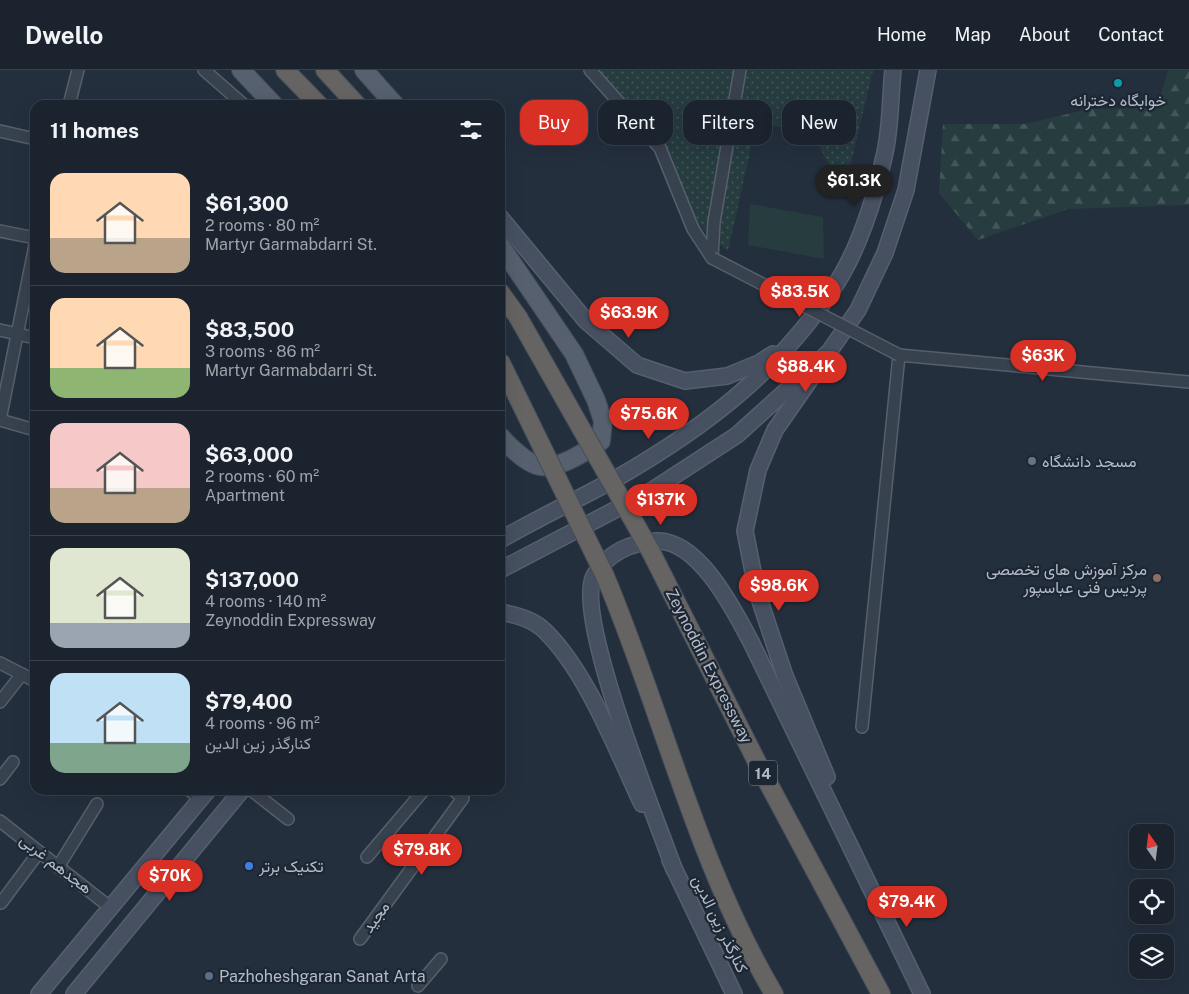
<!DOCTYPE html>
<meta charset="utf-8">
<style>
:root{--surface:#1b232e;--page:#282f3a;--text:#f1f3f6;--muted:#a0a4aa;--line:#39404a;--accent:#d93025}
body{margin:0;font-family:"Public Sans",Vazirmatn,sans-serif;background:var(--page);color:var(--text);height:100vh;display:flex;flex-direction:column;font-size:19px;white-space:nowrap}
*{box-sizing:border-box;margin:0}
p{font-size:16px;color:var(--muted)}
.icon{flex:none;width:28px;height:28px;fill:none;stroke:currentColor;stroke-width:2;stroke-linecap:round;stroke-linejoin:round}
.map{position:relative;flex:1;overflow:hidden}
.drawer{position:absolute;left:30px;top:30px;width:475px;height:695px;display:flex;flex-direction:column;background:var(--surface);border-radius:15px;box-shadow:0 5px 20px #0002,0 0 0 1px var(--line)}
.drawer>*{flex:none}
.top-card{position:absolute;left:520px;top:30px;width:475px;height:45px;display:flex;gap:10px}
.needle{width:32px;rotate:346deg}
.buttons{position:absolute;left:1129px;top:754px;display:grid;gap:10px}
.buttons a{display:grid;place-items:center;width:45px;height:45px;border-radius:10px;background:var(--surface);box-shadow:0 5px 20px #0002,0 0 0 1px var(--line);font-size:25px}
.price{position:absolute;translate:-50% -42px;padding:0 11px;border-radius:18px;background:var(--accent);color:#fff;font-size:16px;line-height:32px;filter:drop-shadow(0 1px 2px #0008)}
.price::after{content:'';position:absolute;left:50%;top:30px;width:15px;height:11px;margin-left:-8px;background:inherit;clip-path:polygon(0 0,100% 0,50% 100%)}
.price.active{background:#222;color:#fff}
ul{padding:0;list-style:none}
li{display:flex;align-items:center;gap:15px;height:125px;padding:0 20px}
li+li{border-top:1px solid var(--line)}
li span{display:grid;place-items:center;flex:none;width:140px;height:100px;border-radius:15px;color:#555}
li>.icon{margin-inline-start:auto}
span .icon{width:60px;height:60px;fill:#fffc;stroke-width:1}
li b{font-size:21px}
h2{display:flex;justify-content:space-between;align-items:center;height:60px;padding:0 20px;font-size:21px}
.tag{padding:0 18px;border-radius:15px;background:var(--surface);box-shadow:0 5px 20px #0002,0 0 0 1px var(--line);font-size:18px;line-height:45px}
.tag.active{background:var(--accent);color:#fff}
header{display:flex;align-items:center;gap:30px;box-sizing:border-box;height:70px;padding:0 25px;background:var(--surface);border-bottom:1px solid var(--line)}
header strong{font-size:24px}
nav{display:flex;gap:28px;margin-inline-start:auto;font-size:18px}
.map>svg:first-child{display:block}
</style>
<header>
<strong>Dwello</strong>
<nav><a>Home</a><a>Map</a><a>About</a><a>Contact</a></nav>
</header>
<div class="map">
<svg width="1189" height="924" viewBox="0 0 1189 924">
<defs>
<pattern id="grass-dots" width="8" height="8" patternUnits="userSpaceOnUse" patternTransform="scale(1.25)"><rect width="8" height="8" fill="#263c3f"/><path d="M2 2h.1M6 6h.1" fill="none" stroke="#435659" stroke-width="1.8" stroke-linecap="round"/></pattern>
<pattern id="forest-firs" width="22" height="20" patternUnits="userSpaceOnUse" patternTransform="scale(1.25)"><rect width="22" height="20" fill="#263c3f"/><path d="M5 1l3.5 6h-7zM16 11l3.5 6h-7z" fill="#435659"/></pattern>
</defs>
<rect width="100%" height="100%" fill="#242f3e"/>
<polygon fill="url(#grass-dots)" points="595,0 873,0 844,123 810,59 756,55 728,181 687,146 660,78"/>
<polygon fill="url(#forest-firs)" points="1168,0 1189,0 1189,135 1068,139 978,170 939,123 943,54 1025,54 1089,39 1157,38"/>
<polygon fill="#263c3f" points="750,134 823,147 824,189 748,175"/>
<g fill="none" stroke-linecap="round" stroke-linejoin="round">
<g stroke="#565f6c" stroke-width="14">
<g id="minor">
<polyline points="204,0 244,35"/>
<polyline points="590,0 660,78 693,159 712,188"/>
<polyline points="69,35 78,0"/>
<polyline points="0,61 35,69"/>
<polyline points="0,161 35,168"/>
<polyline points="712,188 714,152 740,0"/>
<polyline points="0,260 35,268"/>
<polyline points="0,350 35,175"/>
<polyline points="0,350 35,360"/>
<polyline points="0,593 35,611"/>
<polyline points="0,632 22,604"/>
<polyline points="862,657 899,285 1189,312"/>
<polyline points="0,709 13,692"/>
<polyline points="189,720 201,729"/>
<polyline points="251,720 288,749"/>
<polyline points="0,751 111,838"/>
<polyline points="367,787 424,720"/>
<polyline points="58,797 97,734"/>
<polyline points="1,833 39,782"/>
<polyline points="360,869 463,728 453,720"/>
<polyline points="418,916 441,889"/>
</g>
</g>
<g stroke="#565f6c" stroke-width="18">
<g id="secondary">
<polyline points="500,147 586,251 637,295 685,311 727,306 759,293 773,284"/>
<polyline points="814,304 775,360 758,400 745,461 757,522 785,606 827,707"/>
<path d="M500,470C538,448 579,429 617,408C704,358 778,302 834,217C858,182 875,128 884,87C891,59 890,28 893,0"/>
<polyline points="500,500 651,421 737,365 829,282 858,240 885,183 906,120 928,0"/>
<path d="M500,542C516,545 533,549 545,561C587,602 617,681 642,734"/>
<polyline points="670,790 734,924"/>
<path d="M674,799C657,750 573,546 594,506C607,483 631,472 657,471C699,470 734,540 751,572L922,924"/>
<polyline points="39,924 208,720"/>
<polyline points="74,924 242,720"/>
</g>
</g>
<g stroke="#414a57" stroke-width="20">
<g id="primary">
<polyline points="241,0 274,35"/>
<polyline points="364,0 395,35"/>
<path d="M500,175L574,284L596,330L603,351L601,371C587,381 558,400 540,396C527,394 509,376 500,366"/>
</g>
</g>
<g stroke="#434c59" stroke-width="20">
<g id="trunk">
<polyline points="285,0 319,35"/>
<polyline points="325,0 357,35"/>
<polyline points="500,222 518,247"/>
<polyline points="650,480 758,694 881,924"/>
<path d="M605,506C663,644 697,794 774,924"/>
</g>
</g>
<use href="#minor" stroke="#38414e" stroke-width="11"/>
<use href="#secondary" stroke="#465061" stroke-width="15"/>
<use href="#primary" stroke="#56606e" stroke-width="18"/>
<use href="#trunk" stroke="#656462" stroke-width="18"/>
<g stroke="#565f6c" stroke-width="14" stroke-linecap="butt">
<polyline id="minor-bridge" points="712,188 899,285"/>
</g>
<g stroke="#434c59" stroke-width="20" stroke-linecap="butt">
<g id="trunk-bridge">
<polyline points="518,247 650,480"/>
<polyline points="500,291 605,506"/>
</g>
</g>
<use href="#minor-bridge" stroke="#38414e" stroke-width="11"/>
<use href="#trunk-bridge" stroke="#656462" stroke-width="18"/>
</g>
<circle fill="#0f9aa8" stroke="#1d2633" stroke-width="2" cx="1118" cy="13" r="5"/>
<circle fill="#6b7280" stroke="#1d2633" stroke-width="2" cx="1032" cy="391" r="5"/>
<circle fill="#8d6e63" stroke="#1d2633" stroke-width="2" cx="1157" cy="508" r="5"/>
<circle fill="#3f7fe0" stroke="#1d2633" stroke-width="2" cx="249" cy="796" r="5"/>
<circle fill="#5c6f8a" stroke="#1d2633" stroke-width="2" cx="209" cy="906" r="5"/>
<g text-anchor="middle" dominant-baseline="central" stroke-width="4.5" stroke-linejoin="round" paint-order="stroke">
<rect fill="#1d2633" stroke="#878f9c" stroke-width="1" x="749" y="690.5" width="28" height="25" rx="4"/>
<g font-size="15" font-weight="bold" fill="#b4bcc9">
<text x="763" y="703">14</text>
</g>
<g font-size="16" fill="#b4bcc9" stroke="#1d2633" text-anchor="start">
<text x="1118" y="30" text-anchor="middle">خوابگاه دخترانه</text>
<text x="1042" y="391">مسجد دانشگاه</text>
<text x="1147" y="499" text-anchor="end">مرکز آموزش های تخصصی<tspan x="1147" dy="18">پردیس فنی عباسپور</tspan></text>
<text x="259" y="796">تکنیک برتر</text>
<text x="219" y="906">Pazhoheshgaran Sanat Arta</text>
</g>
<g font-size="16" fill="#b4bcc9" stroke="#1d2633">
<text transform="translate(709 596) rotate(63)">Zeynoddin Expressway</text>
<text transform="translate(56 794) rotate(38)">هجدهم غربی</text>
<text transform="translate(376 847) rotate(-54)">مجید</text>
<text transform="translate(720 854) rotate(64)">کنارگذر زین الدین</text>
</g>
</g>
</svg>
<div class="buttons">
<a><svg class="needle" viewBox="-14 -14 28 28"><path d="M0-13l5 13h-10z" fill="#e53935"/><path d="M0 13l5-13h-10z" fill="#a0a4aa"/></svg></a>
<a><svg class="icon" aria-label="locate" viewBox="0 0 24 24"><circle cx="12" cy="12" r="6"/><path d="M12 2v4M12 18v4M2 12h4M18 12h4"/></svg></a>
<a><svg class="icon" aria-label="layers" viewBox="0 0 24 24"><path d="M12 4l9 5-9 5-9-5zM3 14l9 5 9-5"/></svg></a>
</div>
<b class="price active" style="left:854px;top:137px">$61.3K</b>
<b class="price" style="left:800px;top:248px">$83.5K</b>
<b class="price" style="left:629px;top:269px">$63.9K</b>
<b class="price" style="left:1043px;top:312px">$63K</b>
<b class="price" style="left:806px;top:323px">$88.4K</b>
<b class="price" style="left:649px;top:370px">$75.6K</b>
<b class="price" style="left:661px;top:456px">$137K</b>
<b class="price" style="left:779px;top:542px">$98.6K</b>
<b class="price" style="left:422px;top:806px">$79.8K</b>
<b class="price" style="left:170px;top:832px">$70K</b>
<b class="price" style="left:907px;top:858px">$79.4K</b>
<div class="top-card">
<a class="tag active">Buy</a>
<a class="tag">Rent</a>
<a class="tag">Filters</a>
<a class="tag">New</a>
</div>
<section class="drawer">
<h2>11 homes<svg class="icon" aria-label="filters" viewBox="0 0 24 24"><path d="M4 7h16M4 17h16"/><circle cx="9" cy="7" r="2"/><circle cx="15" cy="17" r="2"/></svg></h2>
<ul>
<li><span style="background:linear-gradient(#ffd9b3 65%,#b9a48a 0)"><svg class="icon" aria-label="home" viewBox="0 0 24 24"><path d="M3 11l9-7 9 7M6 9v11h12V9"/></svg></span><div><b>$61,300</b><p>2 rooms · 80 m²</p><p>Martyr Garmabdarri St.</p></div></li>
<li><span style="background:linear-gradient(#ffd9b3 70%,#8fb573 0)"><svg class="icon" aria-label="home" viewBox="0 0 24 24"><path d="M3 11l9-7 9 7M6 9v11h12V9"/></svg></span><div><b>$83,500</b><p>3 rooms · 86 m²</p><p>Martyr Garmabdarri St.</p></div></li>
<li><span style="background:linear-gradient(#f6c9c9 65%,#b9a48a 0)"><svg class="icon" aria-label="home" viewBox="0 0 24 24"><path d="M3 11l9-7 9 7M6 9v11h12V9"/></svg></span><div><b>$63,000</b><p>2 rooms · 60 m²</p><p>Apartment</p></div></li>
<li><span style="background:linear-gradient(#dfe7d0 75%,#9aa5b1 0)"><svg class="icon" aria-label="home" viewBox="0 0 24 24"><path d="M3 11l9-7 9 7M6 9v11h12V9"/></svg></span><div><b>$137,000</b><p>4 rooms · 140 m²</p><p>Zeynoddin Expressway</p></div></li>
<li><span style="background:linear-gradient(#bfe0f5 70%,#7fa58c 0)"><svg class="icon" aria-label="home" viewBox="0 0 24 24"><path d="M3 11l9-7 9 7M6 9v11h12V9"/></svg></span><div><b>$79,400</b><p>4 rooms · 96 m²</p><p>کنارگذر زین الدین</p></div></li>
</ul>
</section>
</div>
